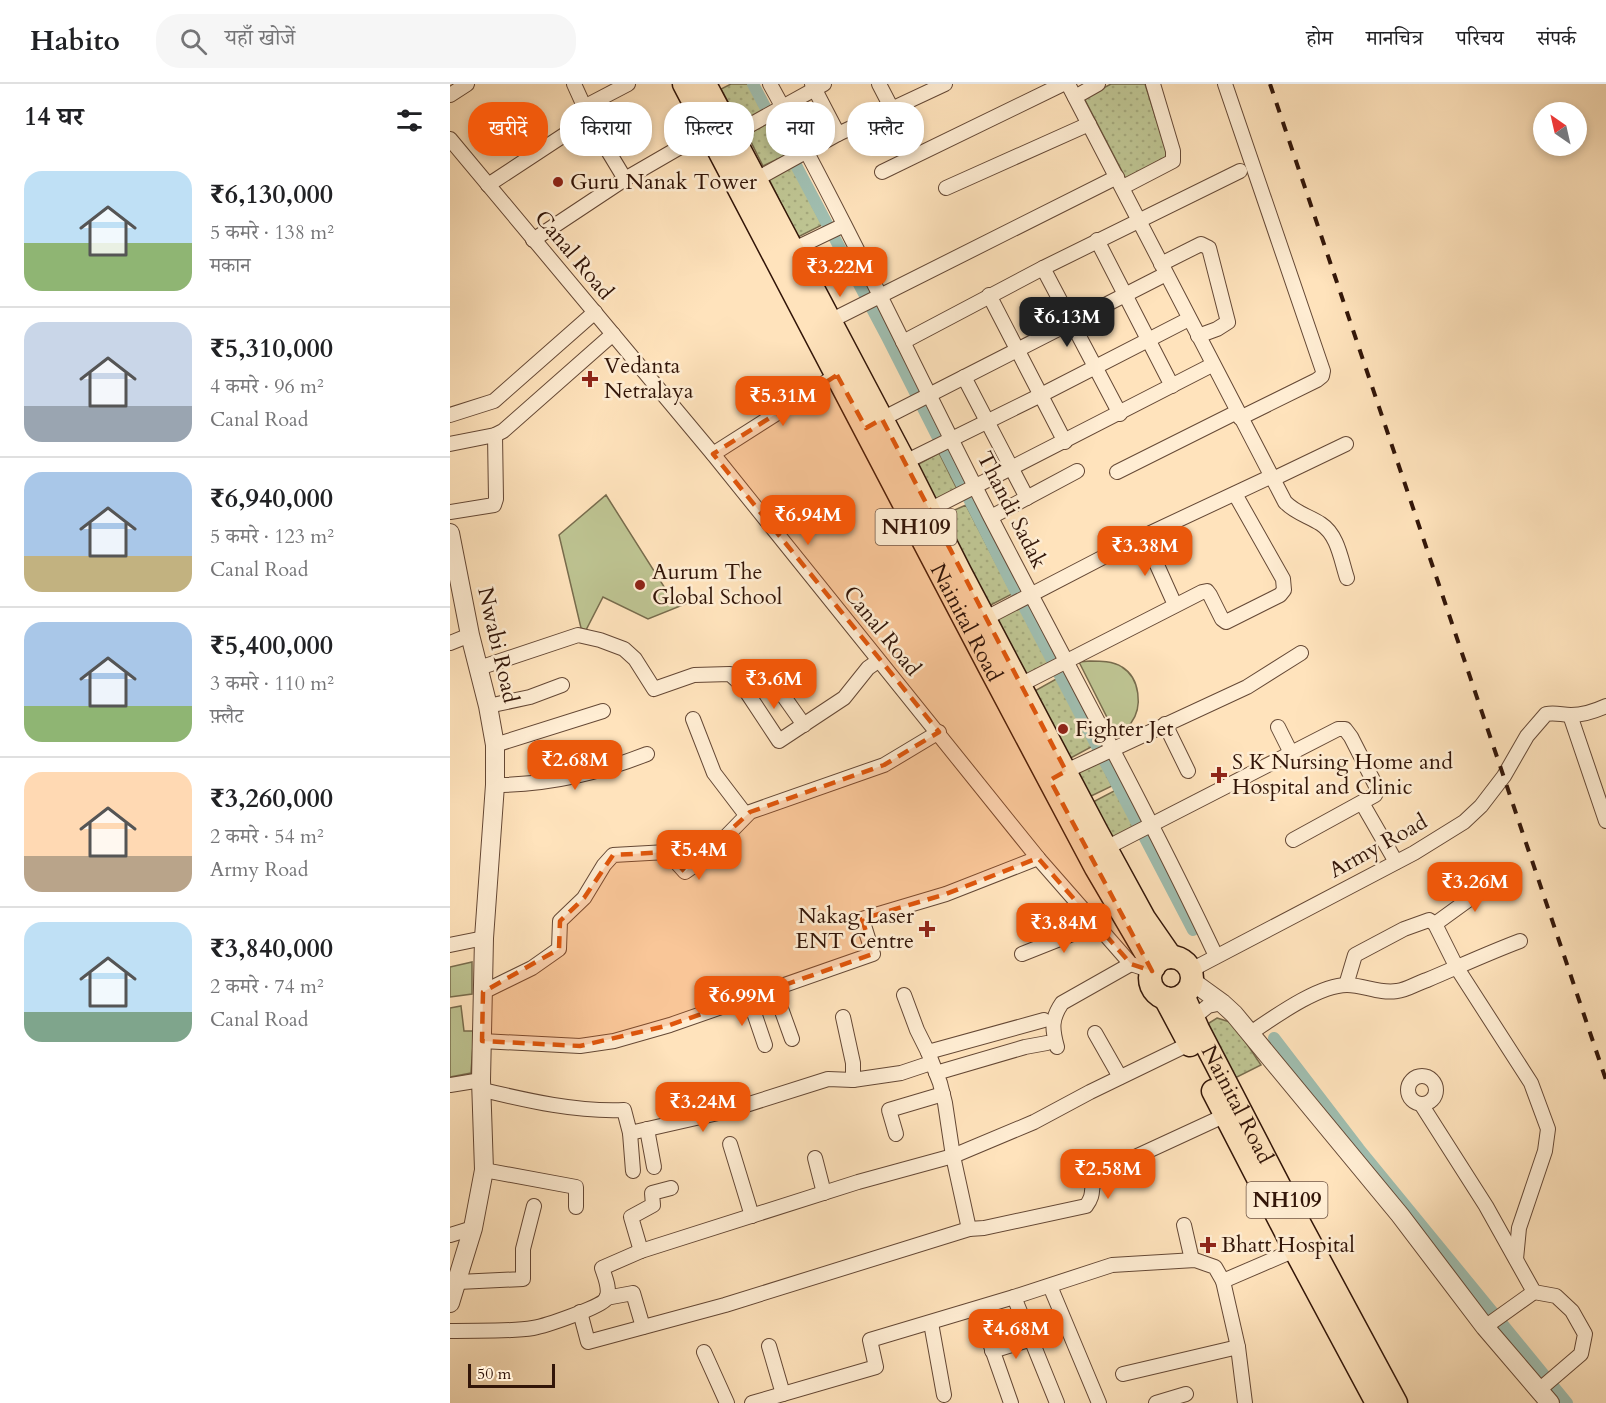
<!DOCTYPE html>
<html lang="hi">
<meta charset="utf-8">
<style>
:root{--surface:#fff;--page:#f6f6f6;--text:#202124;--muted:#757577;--line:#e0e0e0;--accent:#ea580c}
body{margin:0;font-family:Cardo,"Noto Serif Devanagari",serif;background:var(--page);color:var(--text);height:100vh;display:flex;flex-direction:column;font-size:22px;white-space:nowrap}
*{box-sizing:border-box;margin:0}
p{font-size:20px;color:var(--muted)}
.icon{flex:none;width:33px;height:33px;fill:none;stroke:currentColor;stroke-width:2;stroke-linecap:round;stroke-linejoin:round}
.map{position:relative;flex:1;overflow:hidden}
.drawer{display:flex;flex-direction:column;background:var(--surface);width:450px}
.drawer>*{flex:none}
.banner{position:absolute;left:18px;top:18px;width:570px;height:54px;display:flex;gap:12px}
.needle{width:39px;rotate:326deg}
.controls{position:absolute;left:1083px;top:18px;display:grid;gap:12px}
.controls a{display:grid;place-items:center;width:54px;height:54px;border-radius:50%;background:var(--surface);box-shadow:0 3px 9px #0003;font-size:30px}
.scale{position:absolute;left:18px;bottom:15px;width:87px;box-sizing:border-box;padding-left:6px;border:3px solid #321508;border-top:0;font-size:16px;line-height:21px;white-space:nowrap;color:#321508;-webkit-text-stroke:4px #ffedd3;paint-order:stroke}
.price{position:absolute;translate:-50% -51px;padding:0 14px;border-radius:12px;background:var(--accent);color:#fff;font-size:20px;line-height:39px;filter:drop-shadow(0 2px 3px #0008)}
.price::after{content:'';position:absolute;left:50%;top:36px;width:18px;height:14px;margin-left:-9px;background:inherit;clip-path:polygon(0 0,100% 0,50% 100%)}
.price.active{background:#222;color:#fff}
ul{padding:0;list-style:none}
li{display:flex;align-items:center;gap:18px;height:150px;padding:0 24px}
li+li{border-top:2px solid var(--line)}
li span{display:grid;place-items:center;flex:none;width:168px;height:120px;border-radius:18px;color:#555}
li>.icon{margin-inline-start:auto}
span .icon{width:72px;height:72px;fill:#fffc;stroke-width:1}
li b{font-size:26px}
h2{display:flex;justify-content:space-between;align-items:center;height:72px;padding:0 24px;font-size:26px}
.tag{padding:0 21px;border-radius:24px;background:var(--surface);box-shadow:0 3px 9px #0003;font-size:21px;line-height:54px}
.tag.active{background:var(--accent);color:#fff}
header{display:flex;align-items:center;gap:36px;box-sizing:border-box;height:84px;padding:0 30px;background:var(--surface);border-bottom:2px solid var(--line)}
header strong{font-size:28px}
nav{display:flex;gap:33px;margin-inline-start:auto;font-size:21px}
.search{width:420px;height:54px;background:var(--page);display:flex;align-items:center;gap:15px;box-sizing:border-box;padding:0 21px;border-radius:24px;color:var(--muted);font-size:22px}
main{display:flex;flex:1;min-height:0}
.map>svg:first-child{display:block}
</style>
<header>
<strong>Habito</strong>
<div class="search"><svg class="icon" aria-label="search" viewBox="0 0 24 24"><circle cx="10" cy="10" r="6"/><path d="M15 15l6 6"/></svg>यहाँ खोजें</div>
<nav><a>होम</a><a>मानचित्र</a><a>परिचय</a><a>संपर्क</a></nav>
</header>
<main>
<section class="drawer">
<h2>14 घर<svg class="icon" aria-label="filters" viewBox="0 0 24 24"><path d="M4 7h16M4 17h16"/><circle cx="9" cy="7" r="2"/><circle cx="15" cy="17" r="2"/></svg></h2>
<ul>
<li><span style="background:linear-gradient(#bfe0f5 60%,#8fb573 0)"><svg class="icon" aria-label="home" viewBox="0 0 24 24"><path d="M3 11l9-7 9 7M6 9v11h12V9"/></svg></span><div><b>₹6,130,000</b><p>5 कमरे · 138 m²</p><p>मकान</p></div></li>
<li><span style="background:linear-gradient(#c9d6e8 70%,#9aa5b1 0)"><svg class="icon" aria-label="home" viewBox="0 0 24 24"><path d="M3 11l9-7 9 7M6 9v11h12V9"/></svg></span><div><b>₹5,310,000</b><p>4 कमरे · 96 m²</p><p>Canal Road</p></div></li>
<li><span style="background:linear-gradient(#a9c7e8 70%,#c2b280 0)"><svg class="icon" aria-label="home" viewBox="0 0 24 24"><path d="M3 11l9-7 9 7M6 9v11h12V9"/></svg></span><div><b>₹6,940,000</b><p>5 कमरे · 123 m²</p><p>Canal Road</p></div></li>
<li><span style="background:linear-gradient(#a9c7e8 70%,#8fb573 0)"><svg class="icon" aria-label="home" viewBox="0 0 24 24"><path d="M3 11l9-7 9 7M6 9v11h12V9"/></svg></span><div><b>₹5,400,000</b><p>3 कमरे · 110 m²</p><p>फ़्लैट</p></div></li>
<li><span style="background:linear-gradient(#ffd9b3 70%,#b9a48a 0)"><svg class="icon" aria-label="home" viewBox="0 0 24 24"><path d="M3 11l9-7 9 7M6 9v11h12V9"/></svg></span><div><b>₹3,260,000</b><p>2 कमरे · 54 m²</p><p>Army Road</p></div></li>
<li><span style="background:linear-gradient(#bfe0f5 75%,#7fa58c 0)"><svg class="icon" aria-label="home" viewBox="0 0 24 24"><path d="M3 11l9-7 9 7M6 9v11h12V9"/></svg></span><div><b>₹3,840,000</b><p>2 कमरे · 74 m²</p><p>Canal Road</p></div></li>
</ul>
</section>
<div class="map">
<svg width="1156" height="1319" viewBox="0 0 1156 1319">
<defs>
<pattern id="park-dots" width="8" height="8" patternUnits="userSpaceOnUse" patternTransform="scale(1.5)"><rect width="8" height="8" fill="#bec492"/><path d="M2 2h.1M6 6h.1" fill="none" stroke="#a4a87c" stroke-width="1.8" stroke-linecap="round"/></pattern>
</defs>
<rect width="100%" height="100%" fill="#ffe3bc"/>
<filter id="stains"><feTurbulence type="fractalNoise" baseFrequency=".00333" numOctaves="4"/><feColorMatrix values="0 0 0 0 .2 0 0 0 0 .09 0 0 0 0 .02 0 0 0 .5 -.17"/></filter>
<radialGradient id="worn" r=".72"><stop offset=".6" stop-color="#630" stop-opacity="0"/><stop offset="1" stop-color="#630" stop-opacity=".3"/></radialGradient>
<g fill="#bec492" stroke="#786c4d" stroke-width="1.5">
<polygon points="156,411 223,517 235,514 238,519 198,535 153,513 136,546 131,544 109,451"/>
<path d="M640,577C650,577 663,577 672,583C690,594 693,623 681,639C677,644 671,647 666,651L629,578Z"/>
<polygon points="22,878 22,910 0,913 0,883"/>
<polygon points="11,922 14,947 24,947 21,989 0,993 0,924"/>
</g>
<g fill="url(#park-dots)" stroke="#786c4d" stroke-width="1.5">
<polygon points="281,0 298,0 313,27 290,39 271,5"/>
<polygon points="661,0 695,0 718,72 676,95 634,14"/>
<polygon points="318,39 334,72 313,82 297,50"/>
<polygon points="342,81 372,141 348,153 318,93"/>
<polygon points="489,369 507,405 485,417 467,381"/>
<polygon points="516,421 562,510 537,523 491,432"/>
<polygon points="569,523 600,582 574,595 543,536"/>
<polygon points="608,594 643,662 617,676 581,609"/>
<polygon points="649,676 662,702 635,715 622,689"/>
<polygon points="666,706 685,745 659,759 639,720"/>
<polygon points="767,934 783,939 811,981 785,994 757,945 759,939"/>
</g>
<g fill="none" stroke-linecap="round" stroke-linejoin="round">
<g stroke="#a0beb0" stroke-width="12">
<polyline points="303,0 437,253 559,494 743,846"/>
<polyline points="824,954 909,1065 1117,1319"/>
</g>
<g stroke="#654835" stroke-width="16">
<g id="minor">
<polyline points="124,0 143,42 175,95"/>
<path d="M320,0C398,141 466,287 539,430C615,577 695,722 766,872"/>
<polyline points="362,0 388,50"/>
<polyline points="429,0 442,25"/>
<path d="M618,0L835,418C845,429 859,432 871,440C888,451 891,476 897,494"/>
<polyline points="775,0 873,287 872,292 867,296 790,334"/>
<polyline points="0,11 17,0"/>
<polyline points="625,13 648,0"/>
<polyline points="134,23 178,0"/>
<polyline points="282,51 374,0"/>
<polyline points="0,55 263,370 588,774 681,880 702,887"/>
<polyline points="432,88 613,0"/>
<polyline points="305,96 388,50 495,0"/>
<polyline points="38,101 140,34"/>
<polyline points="673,103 723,77 723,67 703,0"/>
<polyline points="496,104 639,40"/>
<polyline points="83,156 175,95 258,47"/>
<polyline points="647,156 722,302"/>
<polyline points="342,166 394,141"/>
<polyline points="711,180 751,160 759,164 778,238 767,245 748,252"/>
<polyline points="593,184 670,330"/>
<polyline points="539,211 615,358"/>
<polyline points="380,237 667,93"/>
<polyline points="453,258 593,184 790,87"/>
<polyline points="514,293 577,414"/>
<polyline points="0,331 44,317 145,228"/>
<polyline points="432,335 716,190"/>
<polyline points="0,360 45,351 53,347 163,250"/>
<polyline points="263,370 387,291"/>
<polyline points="455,378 591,311 739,235"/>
<polyline points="667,388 787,328"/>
<polyline points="823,395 896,360"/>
<polyline points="479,426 762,281"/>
<polyline points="0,428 44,421 46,415 45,351"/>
<polyline points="541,433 627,387"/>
<polyline points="694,452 725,521"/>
<polyline points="534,535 694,452 822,392"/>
<polyline points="0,559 20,551"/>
<polyline points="29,584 128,551 150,556 174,565 185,575 204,605 244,591 280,590 292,601 329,657 394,614 418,584 428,577"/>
<polyline points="320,593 354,641"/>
<polyline points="570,601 752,508 757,507 760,511 772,535 776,538 830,511 834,506 833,495 785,410"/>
<polyline points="38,622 80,613 112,601"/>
<polyline points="1120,631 1156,737"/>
<polyline points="243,635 264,689 296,731"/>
<polyline points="715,640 738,687"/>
<polyline points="828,643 841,669"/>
<polyline points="45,661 153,627"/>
<polyline points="616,687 797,603 851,569"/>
<path d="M45,701C96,701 149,689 197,670"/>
<polyline points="912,719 946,778"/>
<polyline points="656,764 888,645 895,645 901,653 926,702 927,707 925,711 843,756"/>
<polyline points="985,840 1047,795"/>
<polyline points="0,861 34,854"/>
<polyline points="572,870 645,841"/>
<path d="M741,886L964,769L1014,738L1031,722L1054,692L1077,652L1096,630C1106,628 1112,631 1121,631C1134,631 1145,627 1156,622"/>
<polyline points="896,901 905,871 954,845 979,836 985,840 1007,884 1081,999 1098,1045 1095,1067 1069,1144 1066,1175"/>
<polyline points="324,905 342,955"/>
<polyline points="33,908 82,884 109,865 110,837 134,814 154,781 163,771 217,768 235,788 255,774 300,728 434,681 489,648"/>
<polyline points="454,911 467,946 478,968"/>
<polyline points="299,914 315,961"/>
<polyline points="393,933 403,979 403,996"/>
<polyline points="743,934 758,922 772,919"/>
<polyline points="645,949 670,993"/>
<path d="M799,950C823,934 868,901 897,901C914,901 929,910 947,907C957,906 967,899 977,896C1008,883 1038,869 1070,857"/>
<polyline points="32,957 130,962 164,957 220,941 423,870 412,835 496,810 588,774"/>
<path d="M607,963C602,945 601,935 612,919L681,880"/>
<polyline points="486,989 575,963 597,959"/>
<circle cx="972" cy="1006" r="14"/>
<polyline points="0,1001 31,996"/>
<path d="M33,1006C79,1017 127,1028 174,1026L180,1049L277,1027L378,995L403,996L451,989L481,979"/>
<polyline points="971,1020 1036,1122 1084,1208 1035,1243"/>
<polyline points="197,1045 204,1083"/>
<polyline points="180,1049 183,1087"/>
<polyline points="446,1050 439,1026 493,1010"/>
<polyline points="280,1060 302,1132"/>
<polyline points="365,1074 374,1109"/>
<polyline points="34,1086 126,1103 126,1123"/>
<polyline points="734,1141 742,1176"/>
<path d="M519,1145L534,1144L636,1122C646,1109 639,1104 646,1091L776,1031"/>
<polyline points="0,1151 23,1144"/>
<polyline points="191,1167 181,1133 203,1121 202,1109 221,1104"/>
<polyline points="773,1197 788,1263 795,1319"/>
<polyline points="8,1198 73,1195 73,1165 84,1122"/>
<polyline points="600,1202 649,1319"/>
<polyline points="1084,1208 1106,1212 1122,1227 1135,1250 1131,1270 1089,1306"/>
<polyline points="564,1213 607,1319"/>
<polyline points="156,1214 183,1209 193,1243"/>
<polyline points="528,1225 561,1319"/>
<polyline points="130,1228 138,1258 275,1221 519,1145 503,1072 495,1019 490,999 478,968 594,936"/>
<polyline points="481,1239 494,1311"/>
<path d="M0,1247C26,1246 59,1248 83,1244C95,1242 151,1223 156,1215C161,1206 155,1193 152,1184L191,1167L408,1098L503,1072L584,1038L640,1008L739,960"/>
<polyline points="319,1262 333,1310"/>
<polyline points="542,1267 582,1255"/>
<polyline points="254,1268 277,1319"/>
<polyline points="673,1290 788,1263"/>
<polyline points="302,1319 426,1283 420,1256 564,1213 662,1181 745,1176 765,1183 773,1197 845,1166"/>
<polyline points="706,1319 736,1310"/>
</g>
</g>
<g stroke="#654835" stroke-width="20">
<g id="tertiary">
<polyline points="0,449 20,551 38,622 45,661 45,701 34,854 31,996 34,1086 23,1144 0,1219"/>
<polyline points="743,898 772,919 784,930 950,1131 1035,1243 1100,1319"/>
</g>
</g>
<g stroke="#321508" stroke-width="25">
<g id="trunk">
<path id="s1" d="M234,0L541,586L646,784L704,883"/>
<polyline points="255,0 452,373 510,488 647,748 694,834 721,873"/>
<circle cx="721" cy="894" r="21"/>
<path id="s2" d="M733,911L748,945L832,1107L946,1319"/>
<polyline points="715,914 740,961"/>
<polyline points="763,1007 845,1166 927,1319"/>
</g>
</g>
<use href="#minor" stroke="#ffedd3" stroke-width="14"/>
<use href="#tertiary" stroke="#ffedd3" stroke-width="18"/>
<use href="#trunk" stroke="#ffe3bc" stroke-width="22"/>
<polyline stroke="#321508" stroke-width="4" stroke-dasharray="10 10" stroke-linecap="butt" points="820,0 1156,996"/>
</g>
<path fill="#df560c" fill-opacity="0.2" stroke="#df560c" stroke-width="4.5" stroke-dasharray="12 8" stroke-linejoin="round" d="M387,291L416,344L432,335L452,373L616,687L600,696L702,887L681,880L588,774L496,810L412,835L423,870L220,941L130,962L32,957L33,908L109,865L110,837L134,814L163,771L217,768L235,788L300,728L434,681L489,648L263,370Z"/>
<g fill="#8f2418" stroke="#ffedd3" stroke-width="2">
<circle cx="108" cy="98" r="6"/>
<path d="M137 286h6v6h6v6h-6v6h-6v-6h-6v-6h6z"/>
<circle cx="190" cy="501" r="6"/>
<circle cx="613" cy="645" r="6"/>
<path d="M766 682h6v6h6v6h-6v6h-6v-6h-6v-6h6z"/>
<path d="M474 836h6v6h6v6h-6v6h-6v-6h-6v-6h6z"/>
<path d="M755 1152h6v6h6v6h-6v6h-6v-6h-6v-6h6z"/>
</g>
<g text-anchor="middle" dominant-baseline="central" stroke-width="5" stroke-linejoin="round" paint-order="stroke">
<g fill="#ffedd3" stroke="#705645" stroke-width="1.5">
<rect x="425.5" y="425" width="81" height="36" rx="4.5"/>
<rect x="796.5" y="1098" width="81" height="36" rx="4.5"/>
</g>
<g font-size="21" font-weight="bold" fill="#321508">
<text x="466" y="443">NH109</text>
<text x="837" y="1116">NH109</text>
</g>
<g font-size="22" fill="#321508" stroke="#ffedd3" text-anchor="start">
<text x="120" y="98">Guru Nanak Tower</text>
<text x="154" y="282">Vedanta<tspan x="154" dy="25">Netralaya</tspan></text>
<text x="202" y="488">Aurum The<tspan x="202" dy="25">Global School</tspan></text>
<text x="625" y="645">Fighter Jet</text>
<text x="782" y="678">S K Nursing Home and<tspan x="782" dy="25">Hospital and Clinic</tspan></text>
<text x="464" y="832" text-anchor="end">Nakag Laser<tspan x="464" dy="25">ENT Centre</tspan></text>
<text x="771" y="1161">Bhatt Hospital</text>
</g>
<g font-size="22" fill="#321508" stroke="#ffedd3">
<text transform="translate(124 171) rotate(50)">Canal Road</text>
<text transform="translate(562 426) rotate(63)">Thandi Sadak</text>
<text stroke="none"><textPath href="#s1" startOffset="608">Nainital Road</textPath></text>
<text transform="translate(432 547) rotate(51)">Canal Road</text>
<text transform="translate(48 561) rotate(77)">Nwabi Road</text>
<text transform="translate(928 762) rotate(-29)">Army Road</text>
<text stroke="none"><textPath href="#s2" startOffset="122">Nainital Road</textPath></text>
</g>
</g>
<rect width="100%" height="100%" filter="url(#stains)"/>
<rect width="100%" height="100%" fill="url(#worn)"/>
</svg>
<div class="controls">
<a><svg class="needle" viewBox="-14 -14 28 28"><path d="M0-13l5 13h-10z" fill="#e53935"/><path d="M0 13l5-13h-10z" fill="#757577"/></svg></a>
</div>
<div class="scale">50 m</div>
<b class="price" style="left:390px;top:214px">₹3.22M</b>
<b class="price active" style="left:617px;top:264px">₹6.13M</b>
<b class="price" style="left:333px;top:343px">₹5.31M</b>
<b class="price" style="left:358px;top:462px">₹6.94M</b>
<b class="price" style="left:695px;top:493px">₹3.38M</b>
<b class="price" style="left:324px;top:626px">₹3.6M</b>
<b class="price" style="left:125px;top:707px">₹2.68M</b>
<b class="price" style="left:249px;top:797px">₹5.4M</b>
<b class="price" style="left:1025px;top:829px">₹3.26M</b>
<b class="price" style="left:614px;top:870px">₹3.84M</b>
<b class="price" style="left:292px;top:943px">₹6.99M</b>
<b class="price" style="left:253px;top:1049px">₹3.24M</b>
<b class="price" style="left:658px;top:1116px">₹2.58M</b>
<b class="price" style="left:566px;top:1276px">₹4.68M</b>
<div class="banner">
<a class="tag active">खरीदें</a>
<a class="tag">किराया</a>
<a class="tag">फ़िल्टर</a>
<a class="tag">नया</a>
<a class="tag">फ़्लैट</a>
</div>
</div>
</main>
